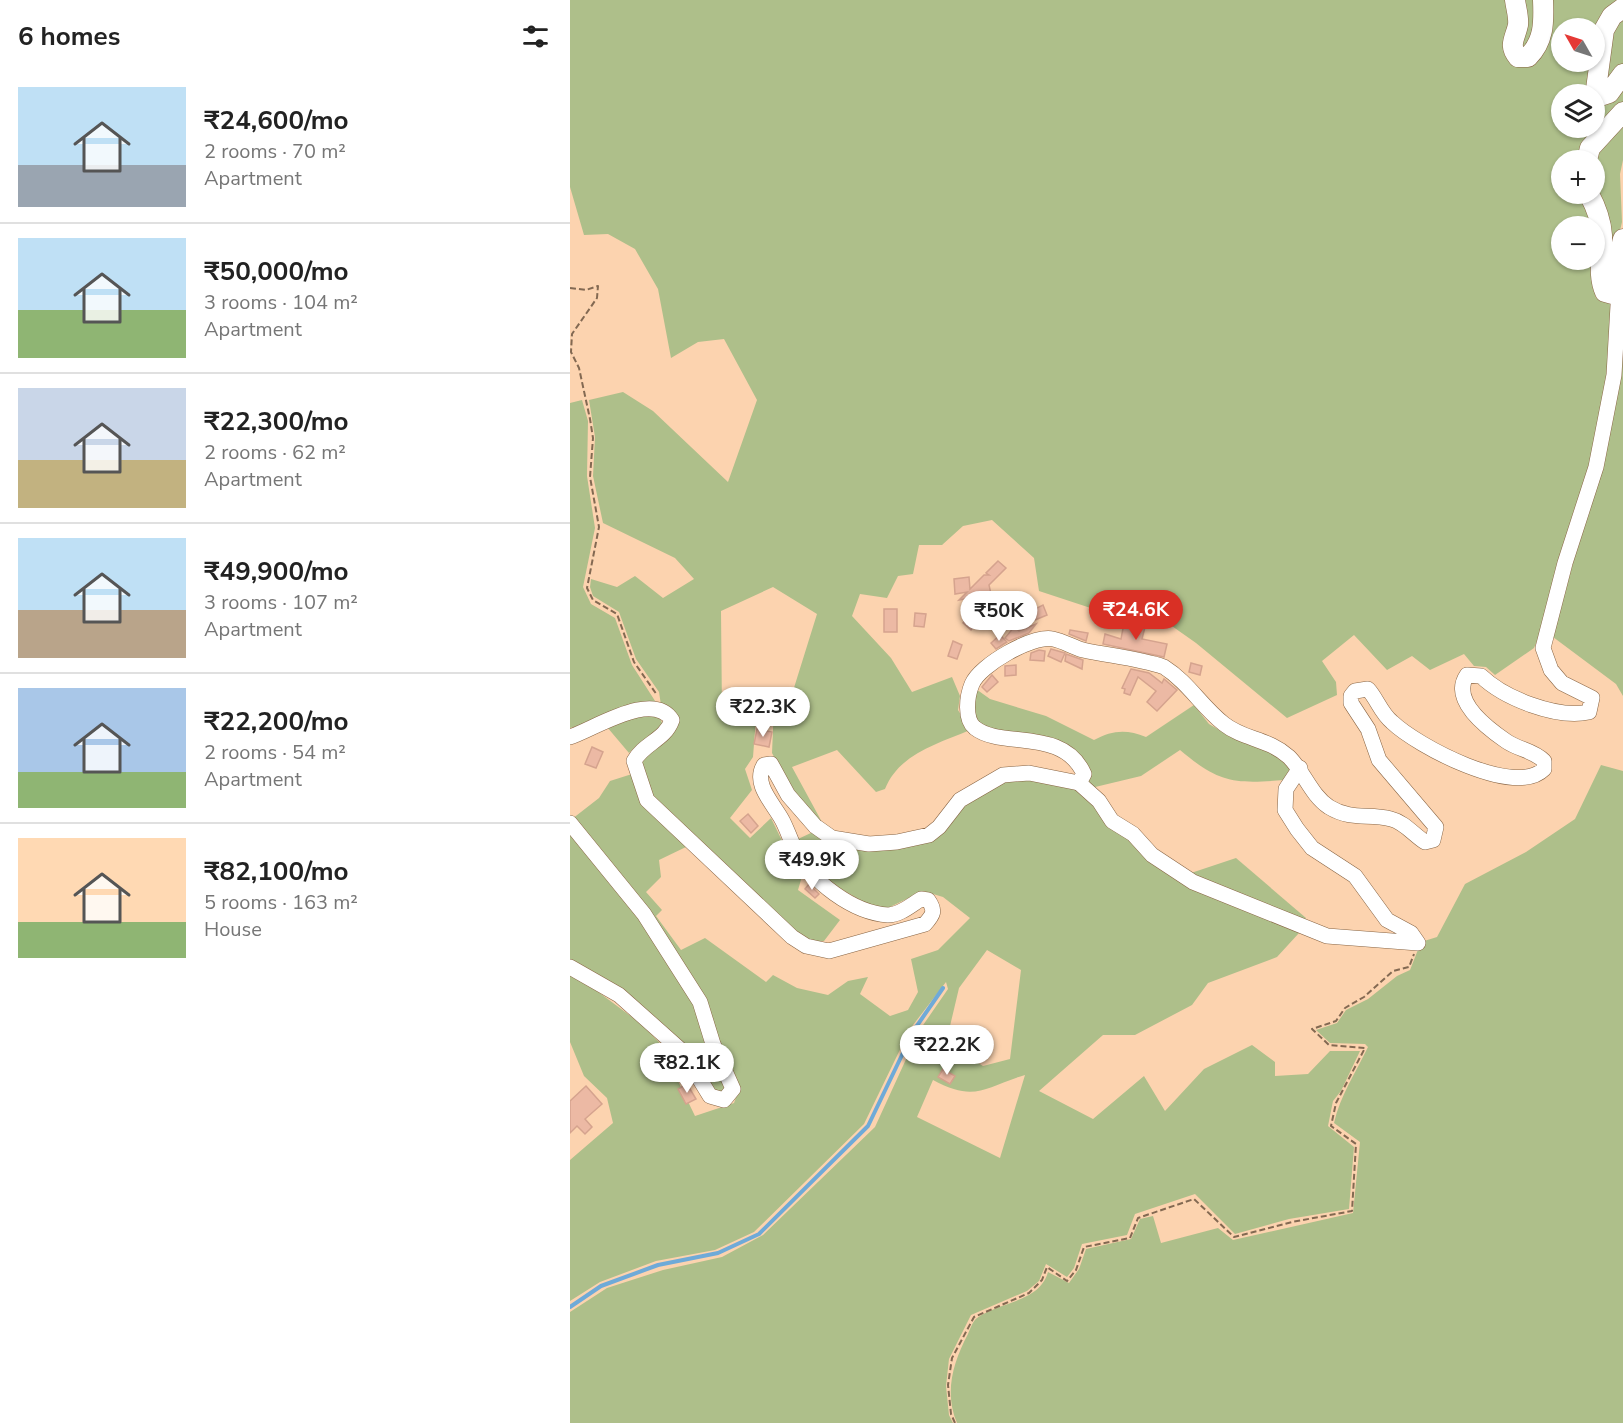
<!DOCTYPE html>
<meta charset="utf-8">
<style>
:root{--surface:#fff;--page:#f2f2f2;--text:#222;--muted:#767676;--line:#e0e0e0;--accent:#d93025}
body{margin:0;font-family:"Nunito Sans",sans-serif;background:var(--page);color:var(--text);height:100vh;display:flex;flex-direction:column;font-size:22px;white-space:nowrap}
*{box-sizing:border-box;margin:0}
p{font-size:20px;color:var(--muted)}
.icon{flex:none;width:33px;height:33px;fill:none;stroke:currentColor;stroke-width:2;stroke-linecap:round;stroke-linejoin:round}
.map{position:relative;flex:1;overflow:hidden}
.details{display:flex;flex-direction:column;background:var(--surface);width:570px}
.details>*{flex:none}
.needle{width:39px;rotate:309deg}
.tools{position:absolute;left:981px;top:18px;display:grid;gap:12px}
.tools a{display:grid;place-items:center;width:54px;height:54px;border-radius:50%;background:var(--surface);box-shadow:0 2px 4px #0004;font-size:30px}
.price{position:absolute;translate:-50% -51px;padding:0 14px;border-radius:21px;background:#fff;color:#222;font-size:20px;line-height:39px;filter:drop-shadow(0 2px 3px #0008)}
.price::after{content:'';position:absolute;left:50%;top:36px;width:18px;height:14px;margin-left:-9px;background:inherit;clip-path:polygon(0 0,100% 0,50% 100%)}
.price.selected{background:var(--accent);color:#fff}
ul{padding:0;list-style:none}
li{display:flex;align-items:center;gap:18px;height:150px;padding:0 18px}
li+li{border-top:2px solid var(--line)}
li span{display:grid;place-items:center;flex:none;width:168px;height:120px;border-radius:0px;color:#555}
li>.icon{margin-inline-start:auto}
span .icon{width:72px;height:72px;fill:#fffc;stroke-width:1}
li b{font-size:26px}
h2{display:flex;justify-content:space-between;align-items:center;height:72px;padding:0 18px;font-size:26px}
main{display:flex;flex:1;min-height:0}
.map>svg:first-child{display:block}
</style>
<main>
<section class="details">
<h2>6 homes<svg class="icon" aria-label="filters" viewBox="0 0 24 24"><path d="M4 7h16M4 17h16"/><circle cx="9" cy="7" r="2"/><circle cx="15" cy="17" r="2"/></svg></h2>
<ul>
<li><span style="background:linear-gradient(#bfe0f5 65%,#9aa5b1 0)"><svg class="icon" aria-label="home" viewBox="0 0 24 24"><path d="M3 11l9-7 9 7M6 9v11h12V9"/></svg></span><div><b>₹24,600/mo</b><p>2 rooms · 70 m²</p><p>Apartment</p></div></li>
<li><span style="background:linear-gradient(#bfe0f5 60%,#8fb573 0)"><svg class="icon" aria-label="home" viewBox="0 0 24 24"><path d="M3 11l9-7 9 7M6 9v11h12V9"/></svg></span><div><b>₹50,000/mo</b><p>3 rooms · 104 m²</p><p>Apartment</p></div></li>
<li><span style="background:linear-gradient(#c9d6e8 60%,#c2b280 0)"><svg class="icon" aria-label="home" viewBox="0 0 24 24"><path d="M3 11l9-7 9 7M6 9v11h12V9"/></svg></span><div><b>₹22,300/mo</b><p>2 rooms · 62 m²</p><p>Apartment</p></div></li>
<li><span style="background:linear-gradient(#bfe0f5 60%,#b9a48a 0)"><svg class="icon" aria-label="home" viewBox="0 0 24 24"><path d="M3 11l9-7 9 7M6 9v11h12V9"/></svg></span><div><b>₹49,900/mo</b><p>3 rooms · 107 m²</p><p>Apartment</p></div></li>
<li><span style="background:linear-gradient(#a9c7e8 70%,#8fb573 0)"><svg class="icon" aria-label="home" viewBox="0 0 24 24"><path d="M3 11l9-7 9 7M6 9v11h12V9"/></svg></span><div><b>₹22,200/mo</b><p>2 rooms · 54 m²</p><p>Apartment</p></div></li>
<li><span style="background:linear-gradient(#ffd9b3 70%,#8fb573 0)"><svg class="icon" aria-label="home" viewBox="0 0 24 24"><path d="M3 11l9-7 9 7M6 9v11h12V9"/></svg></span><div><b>₹82,100/mo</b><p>5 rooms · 163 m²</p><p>House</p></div></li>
</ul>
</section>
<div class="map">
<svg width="1053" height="1423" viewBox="0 0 1053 1423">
<rect width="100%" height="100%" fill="#fcd3af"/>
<g fill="#aebf8a" fill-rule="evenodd">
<path d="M0,0H941L950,63L979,0H1052L1023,94H992V128H1024L1025,96L1053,80V103L1010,160H992V194H1011L1023,226H992V260H1024L1023,286L1026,298L1039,301L1043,307L1039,375L1020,465L979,613L964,648L925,675L916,667L904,666L894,654L860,670L842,656L817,670L784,635L752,661L766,682L767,695L717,718L626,643L582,612L548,617L469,591L464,558L422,520L393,526L372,545H349L343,574L328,576L317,598L290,594L282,616L321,658L342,692L382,677L390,696L388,710L400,730C367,744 329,754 315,789L306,792L267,750L222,767L253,824L225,795L202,753L204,706L218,707L247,614L203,587L151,611L152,713L187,705L183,757L175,769L182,790L160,818L180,838L201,818L221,859L233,873L228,890L270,920L254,941H234L80,798L68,759L96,738L89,692L66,659L49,612L23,596L20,587L21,579L47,587L65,576L93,598L124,579L105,558L33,523L23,476L25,437L19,400L53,392L83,411L158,482L187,400L154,339L128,342L101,358L88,289L65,249L38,234L14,235L0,187ZM992,28H1024V62H992Z"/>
<polygon points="949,0 968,0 969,24 955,50 948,37"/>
<polygon points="1053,14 1053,64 1040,85 1033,76 1039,36"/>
<path d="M1053,120V160L1050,174L1052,222L1043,261C1037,235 1018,184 1025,158C1029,145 1045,131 1053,120Z"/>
<polygon points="1053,257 1053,696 1046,684 983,637 1029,467"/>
<polygon points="12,400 18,421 17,476 25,528 13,587 21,604 45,618 62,665 87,704 0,728 0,403"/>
<path d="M406,689L420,699L476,716L524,740C542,730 557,729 576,737L624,705L639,724L658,735L678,739L713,759L720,769L714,780C664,784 649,783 610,750L571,776L521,788L514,782V763L406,723L401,717Z"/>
<path d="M60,714H88L93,725C83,738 72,739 59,753L37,727Z"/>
<path d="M1031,765L1053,771V1423H387C374,1393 383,1362 398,1334C400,1329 403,1321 407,1318C430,1301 469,1303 478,1272L499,1283L509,1269L516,1249L561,1239L570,1219L583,1216L591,1243L648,1228L663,1240L783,1213L790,1142L764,1123C770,1096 786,1072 798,1047L795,1044L760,1043L746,1030L767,1023L776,1010L798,999L827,976L840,970L851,942L867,937L895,884L956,852L1005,819Z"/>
<path d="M62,774L118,846L89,860L91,877L76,892L92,910L86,916L111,950L135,938L196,982L203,975L227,988L258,995L278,981L298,977L290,994L320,1016L338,1010L348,992L341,959L368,950L400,918L373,897L353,891L320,907H302L246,874L226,840L245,831L340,846L400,799L442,779H462L516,792L582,857L729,933L707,957L638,983L622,1005L565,1035H533L469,1091L523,1119L574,1076L595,1111L634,1069L682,1045L705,1062V1076L738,1074L760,1051H790L771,1091L763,1101L758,1126L784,1147L779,1209L719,1219L665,1234L625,1194L565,1214L557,1235L512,1244L504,1268L497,1277L476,1264L469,1281L457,1291L401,1315L379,1359L376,1386L379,1415L383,1423H0V1312L37,1288L93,1270L152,1257L193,1235L305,1127L349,1031L378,989L376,982L340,1029L294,1124L184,1232L145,1250L86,1261L30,1282L0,1301V1160L43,1123L37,1098L14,1076L0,1042V971L70,1023L89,1042L125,1116L164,1103L169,1089L148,1041L136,997L2,819L29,798L40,781ZM417,950L451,970L440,1059L413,1066L376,1043L389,988ZM455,1075L430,1158L347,1117L363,1080C406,1103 414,1087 455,1075Z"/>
<polygon points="0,827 72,917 125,1003 158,1090 147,1096 116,1049 0,961"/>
<polygon points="666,858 736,918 732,923 615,875"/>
</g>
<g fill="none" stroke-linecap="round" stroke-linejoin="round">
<polyline stroke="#6faad8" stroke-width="4" points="0,1307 31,1286 88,1265 148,1253 189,1234 298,1126 344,1030 373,988"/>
</g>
<g fill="#ecb9a4" stroke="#d5a38e" stroke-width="1.5">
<polygon points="428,561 436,568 419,585 421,594 389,600 397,592 385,594 384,579 399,577 400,589 414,575 419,575 416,573"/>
<polygon points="473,605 477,615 465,620 461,611"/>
<rect x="314" y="609" width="13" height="23"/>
<polygon points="345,613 356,614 354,627 344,626"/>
<polygon points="401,613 409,620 401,630 393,623"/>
<polygon points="554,623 575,627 572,639 597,644 594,657 533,644 535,634 551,639"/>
<polygon points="466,624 459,633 439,641 435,638 444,627 449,631"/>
<polygon points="500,630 518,633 516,641 499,634"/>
<polygon points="430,635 437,642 426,649 421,643"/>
<polygon points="383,641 392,645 387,659 378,656"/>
<polygon points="481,649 495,653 491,662 478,656"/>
<polygon points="469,650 475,651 474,661 460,660 461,653"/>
<polygon points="496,654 513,660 512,669 495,661"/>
<polygon points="621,663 632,666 630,675 619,672"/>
<polygon points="446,665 446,675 435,676 435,666"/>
<polygon points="561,669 579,673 592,683 594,679 607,690 587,711 577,702 586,691 568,677 560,695 554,693 555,689 552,688"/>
<polygon points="422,675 428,682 417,692 412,687"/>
<polygon points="187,729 202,732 199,747 184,744"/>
<polygon points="22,747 33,752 26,768 15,764"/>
<polygon points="178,814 188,826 181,833 170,821"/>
<polygon points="239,884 249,894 245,898 235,889"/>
<polygon points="373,1069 385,1076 380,1084 368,1077"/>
<polygon points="117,1084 126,1099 116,1104 108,1089"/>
<polygon points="16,1086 32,1104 15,1119 22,1127 15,1134 7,1126 0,1133 0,1101"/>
</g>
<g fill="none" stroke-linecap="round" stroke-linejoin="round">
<g stroke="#886443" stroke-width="16">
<g id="minor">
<path d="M0,737C26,728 83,690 102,720C95,740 74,743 64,761L77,800L222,937L236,946L259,951L355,924C363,915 366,911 358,900L351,899C341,905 330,915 318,915C283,913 241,881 226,851C220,840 217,828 211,818C201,801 183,783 194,765L201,764L218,795L245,826L262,838L299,844L327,842L359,835L369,827L390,800L433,775L459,773L509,783L514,774C493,727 432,749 405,728C394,719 397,696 402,684C410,665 462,635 483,639C493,641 503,647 513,650C540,656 568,658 594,667C618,682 632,707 654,724C674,740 698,738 719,757C734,772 741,795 759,807C782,821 798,813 821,819C834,822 844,835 855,842L863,840L866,827L809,760L798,729L781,703V696L785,691L798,689C807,699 811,713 822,722C847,746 945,798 974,769V761C963,750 949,750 936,741C917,728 880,700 897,675L911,676C934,698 986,719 1019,712L1022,698L992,683L981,670L973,648L995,563L1026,467L1044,375L1049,288"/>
<polyline points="509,783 529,801 542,821 563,834 582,855 623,882 757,936 848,943 841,933 817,920 785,876 742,848 727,829 715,810 716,789 730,768"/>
<polyline points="0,823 74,914 130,1002 143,1044 163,1089 154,1100 140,1096 113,1052 49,995 0,967"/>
</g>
</g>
<g stroke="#886443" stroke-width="21">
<g id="major">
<path d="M945,0C946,8 949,17 948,25C945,39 938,45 948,57H958C974,41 974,23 973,0"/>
<polyline points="1053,8 1042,16 1034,30 1026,89 1030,96 1039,93 1053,74"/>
<polyline points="1017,160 1020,148 1053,112"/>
<path d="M1019,194C1026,207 1031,219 1032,235C1033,254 1027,274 1035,292L1042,294L1049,288L1048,261L1053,239"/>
</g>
</g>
<g stroke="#836952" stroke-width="2" stroke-dasharray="6 3" stroke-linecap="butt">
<polyline points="0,288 16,290 28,286 27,298 2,334 1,352 9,368 20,419 23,438 20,477 29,527 17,588 23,600 47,614 64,662 87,695"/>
<polyline points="385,1423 381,1414 378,1385 382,1358 404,1317 459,1293 472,1280 477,1267 497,1281 506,1270 514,1247 560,1238 568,1218 624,1199 664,1237 722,1222 782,1211 786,1144 761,1126 766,1103 795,1048 759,1045 742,1029 766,1021 775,1008 794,997 823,971 839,967 844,954"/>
</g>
<use href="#minor" stroke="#fff" stroke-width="15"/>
<use href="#major" stroke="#fff" stroke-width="20"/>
</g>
</svg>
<div class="tools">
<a><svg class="needle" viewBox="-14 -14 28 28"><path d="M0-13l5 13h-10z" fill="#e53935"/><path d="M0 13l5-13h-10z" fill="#767676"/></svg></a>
<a><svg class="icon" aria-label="layers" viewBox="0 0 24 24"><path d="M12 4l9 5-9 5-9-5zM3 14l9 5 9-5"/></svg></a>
<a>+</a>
<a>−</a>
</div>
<b class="price selected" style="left:566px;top:641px">₹24.6K</b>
<b class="price" style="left:429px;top:642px">₹50K</b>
<b class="price" style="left:193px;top:738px">₹22.3K</b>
<b class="price" style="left:242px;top:891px">₹49.9K</b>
<b class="price" style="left:377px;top:1076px">₹22.2K</b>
<b class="price" style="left:117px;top:1094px">₹82.1K</b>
</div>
</main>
